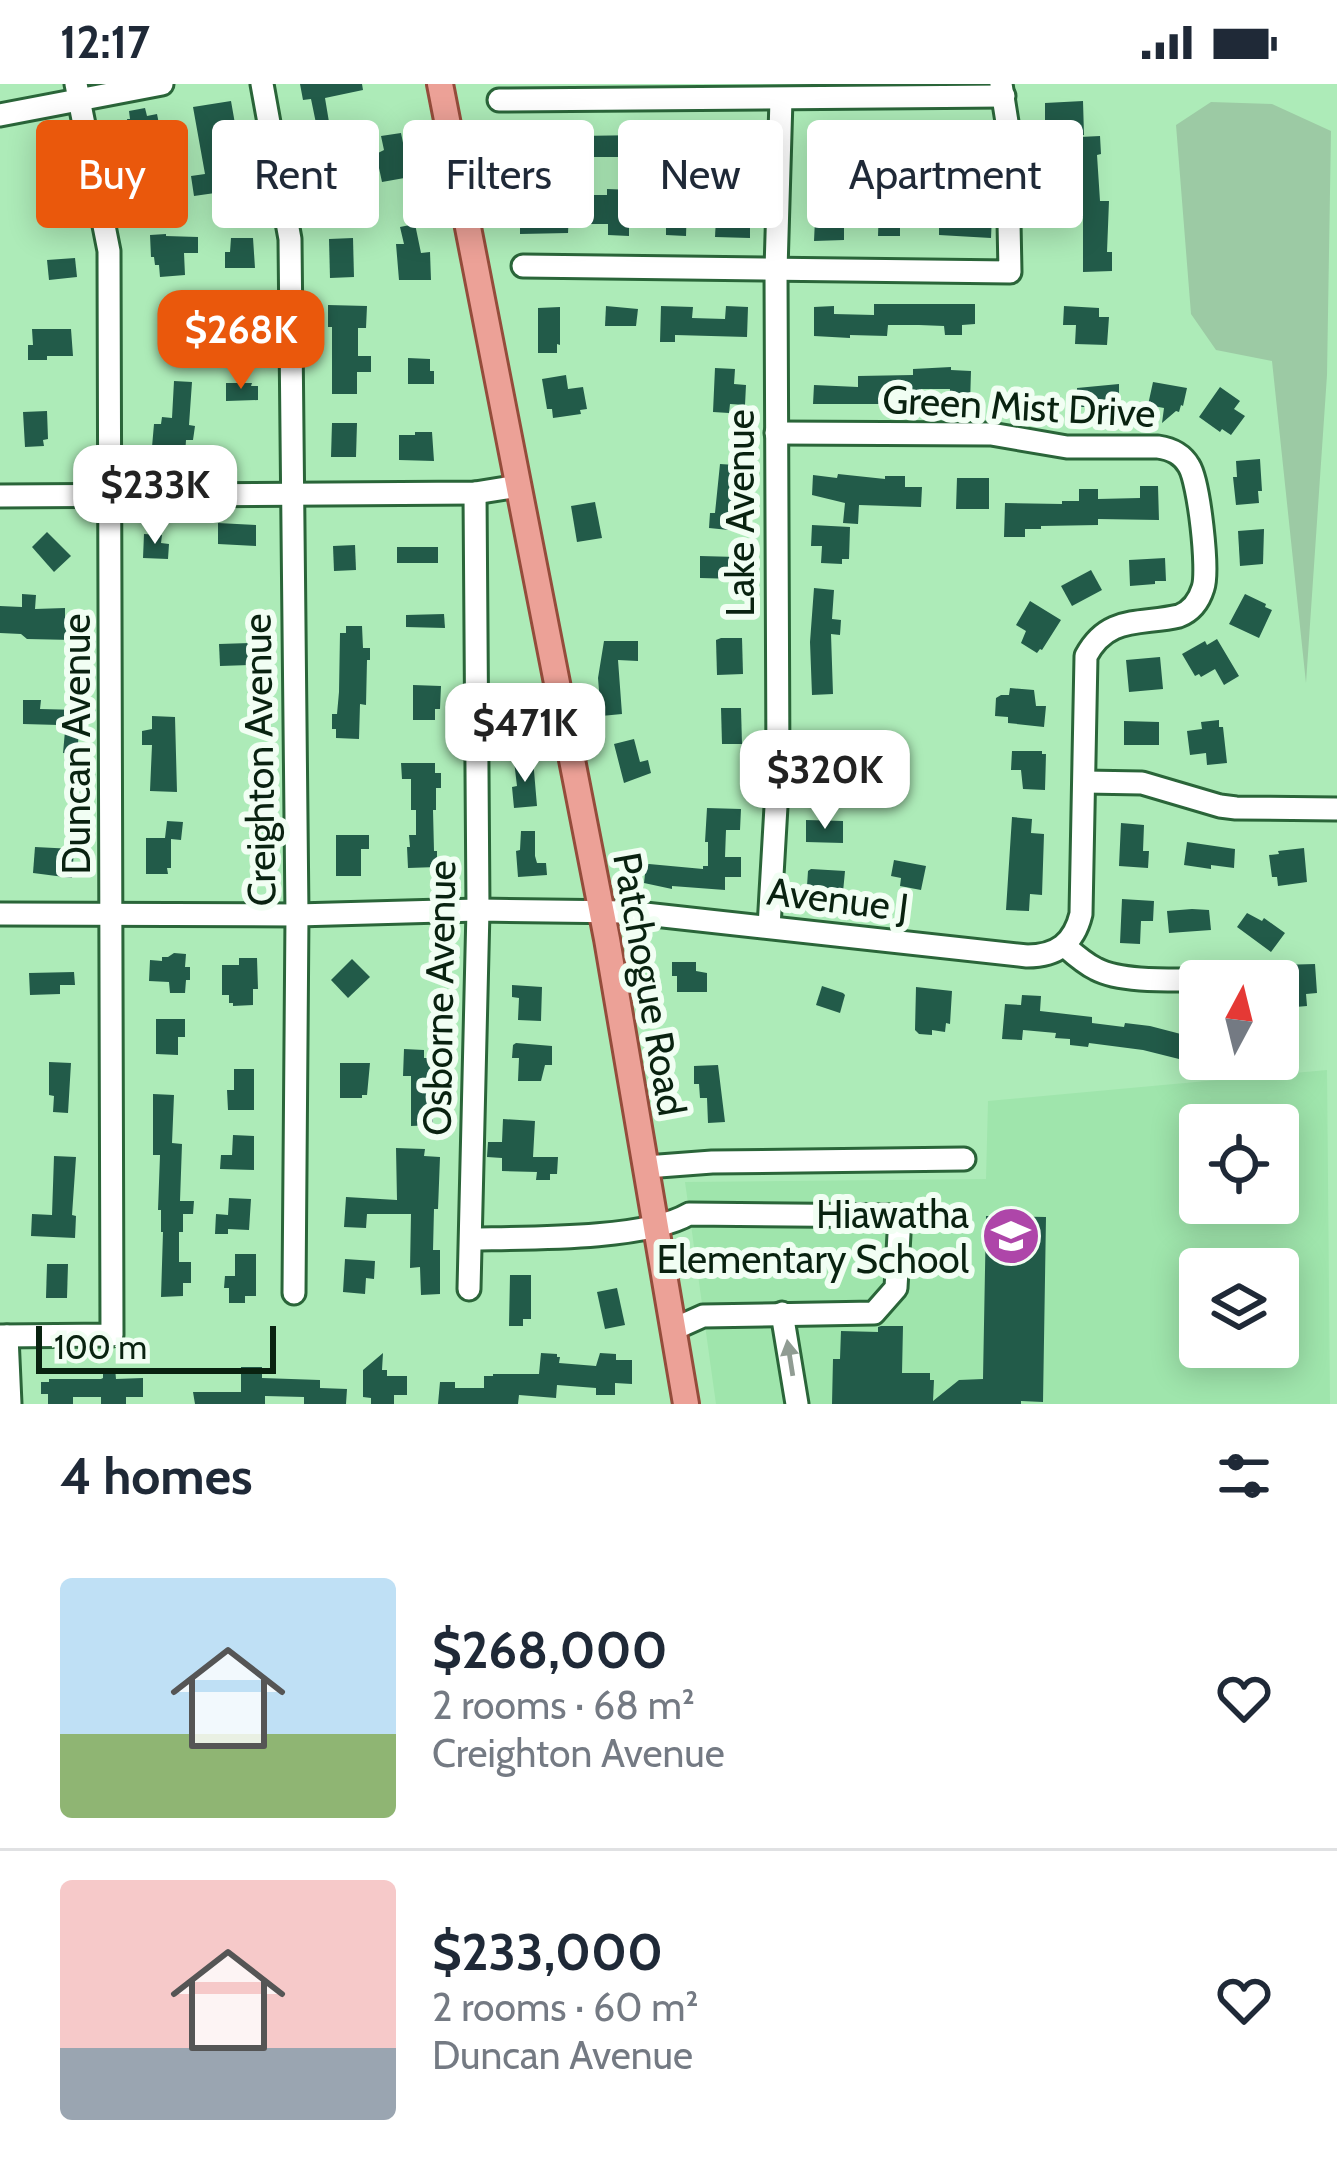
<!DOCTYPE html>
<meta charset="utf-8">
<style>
:root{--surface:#fff;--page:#f2f2f3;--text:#1f2937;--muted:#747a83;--line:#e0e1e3;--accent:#ea580c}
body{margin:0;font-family:Cabin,sans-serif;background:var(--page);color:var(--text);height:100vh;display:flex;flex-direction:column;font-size:45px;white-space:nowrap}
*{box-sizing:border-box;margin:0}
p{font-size:39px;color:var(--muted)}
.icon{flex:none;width:66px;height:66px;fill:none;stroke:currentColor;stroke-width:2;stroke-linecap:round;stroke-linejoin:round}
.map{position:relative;height:1320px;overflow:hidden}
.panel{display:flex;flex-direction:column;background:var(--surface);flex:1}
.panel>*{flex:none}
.hud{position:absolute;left:36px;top:36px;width:1266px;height:108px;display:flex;gap:24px}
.needle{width:78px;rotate:7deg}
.buttons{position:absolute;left:1179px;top:876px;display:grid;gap:24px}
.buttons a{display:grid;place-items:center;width:120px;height:120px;border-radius:12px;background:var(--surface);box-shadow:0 6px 30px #0003;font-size:60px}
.scale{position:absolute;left:36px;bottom:30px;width:240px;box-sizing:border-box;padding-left:12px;border:6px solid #092210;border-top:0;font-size:33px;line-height:42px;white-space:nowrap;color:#092210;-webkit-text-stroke:9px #f1fef3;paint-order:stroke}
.price{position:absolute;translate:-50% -102px;padding:0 27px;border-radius:24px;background:#fff;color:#222;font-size:39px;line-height:78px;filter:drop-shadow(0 3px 6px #0008)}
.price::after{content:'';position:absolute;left:50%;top:72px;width:36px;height:27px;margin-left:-18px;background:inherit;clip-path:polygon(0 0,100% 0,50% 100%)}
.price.active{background:var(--accent);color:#fff}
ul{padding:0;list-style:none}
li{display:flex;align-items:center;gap:36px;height:300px;padding:0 60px}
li+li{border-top:3px solid var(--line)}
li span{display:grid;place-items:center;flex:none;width:336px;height:240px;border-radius:12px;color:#555}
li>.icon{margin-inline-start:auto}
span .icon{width:144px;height:144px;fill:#fffc;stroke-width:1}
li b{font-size:51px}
h2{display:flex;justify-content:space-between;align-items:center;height:144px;padding:0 60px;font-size:51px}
.tag{padding:0 42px;border-radius:12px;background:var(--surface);box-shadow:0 6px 30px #0003;font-size:42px;line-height:108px}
.tag.active{background:var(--accent);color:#fff}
.status{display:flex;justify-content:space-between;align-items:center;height:84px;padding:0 60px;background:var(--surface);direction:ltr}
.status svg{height:33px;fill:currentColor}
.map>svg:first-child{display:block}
</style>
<div class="status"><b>12:17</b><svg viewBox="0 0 49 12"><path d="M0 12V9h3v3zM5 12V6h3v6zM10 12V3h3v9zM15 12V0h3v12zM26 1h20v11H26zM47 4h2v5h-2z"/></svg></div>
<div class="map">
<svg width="1337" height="1320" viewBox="0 0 1337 1320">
<rect width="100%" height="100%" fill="#adebb8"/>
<path fill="#9fe5ac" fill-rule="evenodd" d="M1327,986L1330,1320H716L685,1098L986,1095L988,1017ZM1200,1041H1278V1119H1200ZM1200,1185H1278V1263H1200Z"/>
<polygon fill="#9ccaa4" points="1211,18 1272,20 1331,47 1327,291 1306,599 1272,277 1216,266 1191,230 1176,41"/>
<g fill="#225b49">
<polygon points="300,0 362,0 363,6 325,14 329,38 342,36 344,50 337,51 353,130 338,133 336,123 329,124 327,114 323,114 313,44 317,44 311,15 303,16"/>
<polygon points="231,17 241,74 237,75 241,105 245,105 247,120 244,121 245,130 226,133 222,108 194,112 191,92 205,90 193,23"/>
<polygon points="1083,17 1084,51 1065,52 1065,41 1060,41 1060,37 1045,38 1045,19"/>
<polygon points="145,24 147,32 157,30 166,75 171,74 173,96 135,101 133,79 135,79 127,35 130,35 129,27"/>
<polygon points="521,45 525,90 500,92 497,47"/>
<polygon points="401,49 410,93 382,98 376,70 384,66 381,52"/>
<polygon points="643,51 689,52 688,73 592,73 592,84 577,84 578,52"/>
<polygon points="815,51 850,51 850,71 840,72 839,98 843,98 842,104 851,104 851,124 844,124 844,156 814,157 818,71 816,71"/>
<polygon points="944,51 985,52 985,72 963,71 963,80 946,80"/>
<polygon points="716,52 751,54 750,77 715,75"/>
<polygon points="878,52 898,52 898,63 915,63 915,83 909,83 909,89 890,88 890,83 877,82"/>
<polygon points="1100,52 1101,70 1097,71 1100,117 1109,117 1107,168 1112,168 1112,187 1083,188 1083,133 1074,134 1073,118 1080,118 1080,53"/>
<polygon points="607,105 633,106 633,118 687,121 686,152 666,151 666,139 629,138 629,152 608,151 608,140 591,140 592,111 607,111"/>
<polygon points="962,110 981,111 980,130 992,131 991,154 939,151 939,141 900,141 900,152 878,152 879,120 918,121 918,126 961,128"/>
<polygon points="520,127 569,129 568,149 520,150"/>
<polygon points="716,134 750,135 750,154 715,153"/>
<polygon points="415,140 421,169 430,168 431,196 399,196 396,160 404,160 400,143"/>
<polygon points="166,150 166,152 198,153 198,169 184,169 185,191 160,193 159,181 155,181 154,173 151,173 150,151"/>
<polygon points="231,154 253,154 255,184 225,184 225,168 230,168"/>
<polygon points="353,154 354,193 330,194 329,155"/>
<polygon points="75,174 77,193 49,196 47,176"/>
<polygon points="232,212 253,213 253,258 236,258 236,250 231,250"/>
<polygon points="874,220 975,220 975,240 962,241 962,251 945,251 944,242 919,241 888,241 887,252 850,251 850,254 814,252 814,223 834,222 834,230 874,231"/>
<polygon points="328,221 367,222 366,244 358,244 358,272 371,272 371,288 357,288 357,310 332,310 332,243 328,243"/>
<polygon points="606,222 638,225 636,242 605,242"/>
<polygon points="661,222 693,223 692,234 725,235 726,222 748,223 747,253 675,251 675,258 660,258"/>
<polygon points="1064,222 1099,224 1099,233 1109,233 1107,261 1075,260 1076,241 1063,241"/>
<polygon points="560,223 560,261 557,260 557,269 538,269 538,224"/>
<polygon points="32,245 71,245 73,272 47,272 47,276 28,276 28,261 33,261"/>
<polygon points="408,274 430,275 430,287 434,287 434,300 408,300"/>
<polygon points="951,283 951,286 971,287 970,320 949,320 950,305 921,305 922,318 912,318 912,326 884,326 884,320 813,320 814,301 858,303 858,292 913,291 913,285"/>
<polygon points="715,284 735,285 734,300 746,301 745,321 730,320 729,329 713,328"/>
<polygon points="566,291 568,305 583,303 587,325 580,326 581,330 553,334 552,325 547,325 542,295"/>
<polygon points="174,297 192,298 189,341 195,342 193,356 186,356 184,388 150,386 154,340 161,340 162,333 172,334"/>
<polygon points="1153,298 1187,304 1183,322 1181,321 1179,328 1176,327 1162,339 1164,324 1148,321"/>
<polygon points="226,299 252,299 251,302 258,302 258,316 226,317"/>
<polygon points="1119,300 1119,323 1077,323 1077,304"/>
<polygon points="1220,303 1240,317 1234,325 1245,332 1231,351 1222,345 1220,348 1199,333"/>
<polygon points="47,327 48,355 43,356 44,362 25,363 23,328"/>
<polygon points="332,339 357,339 356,373 331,373"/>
<polygon points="415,348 432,348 434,377 399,376 399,351 415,351"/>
<polygon points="1260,375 1262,407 1258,407 1259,419 1236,421 1233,393 1237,393 1236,377"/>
<polygon points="720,380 750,382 749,403 743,403 739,447 709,444 710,429 715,429"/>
<polygon points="838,390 885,395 885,392 905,392 905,403 922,403 921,423 859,421 858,440 843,439 845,419 812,411 813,391 837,394"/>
<polygon points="957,394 989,394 989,425 956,425"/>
<polygon points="1140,402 1158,402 1159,436 1098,435 1098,441 1041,442 1041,445 1025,445 1025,453 1004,453 1005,419 1062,420 1062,417 1079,417 1079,405 1098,405 1098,415 1140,414"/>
<polygon points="595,418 602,454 577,458 571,422"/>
<polygon points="218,439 256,441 256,462 218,460"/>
<polygon points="812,441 850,443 849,475 842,475 842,480 821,479 822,462 811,462"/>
<polygon points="1264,445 1263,480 1240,482 1238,447"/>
<polygon points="47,448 71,472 54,488 32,463"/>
<polygon points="144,450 162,451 161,459 169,460 168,475 143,474"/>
<polygon points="355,461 356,486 334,487 333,462"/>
<rect x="397" y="463" width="41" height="16"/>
<polygon points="700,472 737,473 737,495 700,494"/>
<polygon points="1165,474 1166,497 1155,497 1155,500 1130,502 1129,476"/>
<polygon points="1091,486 1102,506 1072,522 1061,502"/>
<polygon points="814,504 834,506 832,535 841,536 840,551 831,550 833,610 812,611 810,558"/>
<polygon points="22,510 36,511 35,525 65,524 65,541 72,541 73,556 27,555 21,550 0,549 0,522 22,523"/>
<polygon points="1245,510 1266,520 1265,523 1272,526 1259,554 1229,540"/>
<polygon points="1030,517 1061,536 1042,566 1040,565 1037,569 1021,559 1026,547 1016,541"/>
<polygon points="444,530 445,544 406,543 406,531"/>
<polygon points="346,542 362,542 363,564 370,564 370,576 367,576 366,621 360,620 359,655 336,654 336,645 332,645 332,630 337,630 339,608 340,549 346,549"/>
<polygon points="721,554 742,554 743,590 717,591 716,556"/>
<polygon points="1217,555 1239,592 1224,601 1215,585 1201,593 1199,590 1195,592 1182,570 1205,557 1207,561"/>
<polygon points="604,557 638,557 638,577 618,576 622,630 601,632 598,594"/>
<polygon points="250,559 250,581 220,582 219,560"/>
<polygon points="1160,573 1163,605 1129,608 1126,576"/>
<polygon points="413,601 441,602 440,625 435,625 435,636 413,636"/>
<polygon points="1010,604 1034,606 1036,622 1046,622 1044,643 1008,639 1008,633 995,632 996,614 1001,611 1009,611"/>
<polygon points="524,615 530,641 507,645 502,619"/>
<polygon points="23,616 41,616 40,625 81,626 77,670 63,669 65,647 58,647 59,641 23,640"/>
<polygon points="721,624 741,624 742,660 722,660"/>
<polygon points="152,632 175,633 177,708 150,707 152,661 142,661 142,647 152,645"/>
<polygon points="1219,636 1219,643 1223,643 1227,679 1207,681 1206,669 1190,671 1187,647 1202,645 1201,638"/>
<polygon points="1124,637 1159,638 1159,661 1124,661"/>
<polygon points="634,655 640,678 648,676 651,689 624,699 614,660"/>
<polygon points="1012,667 1042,667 1042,670 1046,670 1045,706 1023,705 1021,686 1011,686"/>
<polygon points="533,675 537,722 514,724 512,703 517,702 514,677"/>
<polygon points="401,679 435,679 435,689 441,689 441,704 436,704 436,726 433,726 434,767 437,767 437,783 408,784 407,763 410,763 409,751 416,751 416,726 411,726 411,695 402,695"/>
<polygon points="707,724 741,725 740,746 726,746 725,773 741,773 741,793 725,793 725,806 672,802 672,805 644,799 646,781 649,780 703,785 703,782 708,782 708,758 705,758"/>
<polygon points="1012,733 1032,735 1031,749 1044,750 1042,811 1030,810 1029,827 1006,826"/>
<polygon points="806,736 843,737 843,759 806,758"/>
<polygon points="167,737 183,738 181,756 171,755 171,784 167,784 168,790 146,790 146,754 165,754"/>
<polygon points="1121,739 1144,741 1143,767 1149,767 1148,784 1119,782"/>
<polygon points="521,747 535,747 535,772 537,779 546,779 547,791 518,793 516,767 520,766"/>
<polygon points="336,751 369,751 369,765 361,765 361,792 336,792"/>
<polygon points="1187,758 1235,765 1234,784 1211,781 1211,785 1184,781"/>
<polygon points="35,763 74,765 72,794 33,789"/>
<polygon points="1304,764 1307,798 1278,802 1277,793 1272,793 1269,771 1279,770 1278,767"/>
<polygon points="894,776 926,782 921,806 900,802 901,794 891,792"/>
<polygon points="811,785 845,787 843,808 828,807 828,818 806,817 808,787"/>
<polygon points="1122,815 1154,817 1153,837 1141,837 1140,860 1120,859"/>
<polygon points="1192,825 1209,826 1211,846 1169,849 1167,827"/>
<polygon points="1247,829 1262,837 1264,834 1285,849 1271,868 1237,843"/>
<polygon points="174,869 186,870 185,883 190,883 190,896 186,896 185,909 170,909 169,898 149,897 150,876 162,877 162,873 168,873"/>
<polygon points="239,874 257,874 258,905 253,905 253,921 233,922 233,919 229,919 229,911 222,911 222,881 239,881"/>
<polygon points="352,875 370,893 348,914 331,896"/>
<polygon points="672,878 696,878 696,887 707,889 707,908 677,908 677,892 672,892"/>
<polygon points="1315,880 1317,909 1306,910 1307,922 1284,924 1280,881"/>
<polygon points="74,888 75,901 60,901 60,910 30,911 29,889"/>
<polygon points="512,901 542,903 541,937 518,936 519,914 512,913"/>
<polygon points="822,902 843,909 845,911 840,929 816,921"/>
<polygon points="916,903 952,907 950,940 946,939 945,948 932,946 932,951 919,950 915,946"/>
<polygon points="1022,911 1041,912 1040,927 1092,933 1092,939 1124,943 1125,939 1150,942 1200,955 1200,975 1188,974 1187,977 1143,966 1089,959 1088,963 1070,961 1070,955 1055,954 1056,949 1023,946 1022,956 1002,955 1005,920 1021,921"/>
<polygon points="156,935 185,935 185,953 178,953 178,971 156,970"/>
<polygon points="516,959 552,962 552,981 545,981 541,997 518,997 519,974 512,974 513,961"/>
<polygon points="404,965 424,966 424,974 441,974 440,1018 433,1018 433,1041 411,1042 411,992 403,992"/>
<polygon points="49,978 71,979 68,1029 53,1028 54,1012 49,1011"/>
<polygon points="340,979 370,979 367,1011 362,1011 362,1014 340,1014"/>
<polygon points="718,981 725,1038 708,1039 707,1014 700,1014 699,1000 694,1000 694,982"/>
<polygon points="234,985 254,985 254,1026 228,1026 227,1006 234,1006"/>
<polygon points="153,1010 174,1011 172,1059 182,1060 180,1117 194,1117 193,1130 183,1130 183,1148 179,1148 179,1178 191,1178 191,1199 183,1199 183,1212 161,1213 163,1148 161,1148 161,1126 158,1126 160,1071 153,1071"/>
<polygon points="503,1035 535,1037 533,1073 558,1073 557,1090 550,1090 550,1096 536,1096 537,1088 502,1087 502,1074 487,1073 488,1058 502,1058"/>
<polygon points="233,1051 254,1052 254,1086 220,1085 221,1071 232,1071"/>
<polygon points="396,1064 425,1065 424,1072 440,1073 438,1125 434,1125 433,1166 440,1166 440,1210 421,1211 420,1183 410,1184 411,1130 367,1130 366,1144 344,1143 346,1113 397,1116"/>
<polygon points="54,1072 76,1073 72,1131 76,1132 75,1154 31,1152 32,1130 52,1131"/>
<polygon points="229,1114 251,1115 249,1146 228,1145 228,1150 215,1150 216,1130 228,1131"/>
<polygon points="986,1132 1046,1133 1043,1318 1021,1317 1021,1320 832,1320 833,1275 840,1275 841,1247 878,1248 878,1243 881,1242 903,1242 902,1289 930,1289 930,1296 934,1296 933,1317 959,1296 983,1295"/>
<polygon points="235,1170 256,1170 256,1212 245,1212 245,1219 229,1219 229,1204 224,1204 225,1192 235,1192"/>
<polygon points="345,1175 375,1177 374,1195 366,1194 365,1210 343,1208"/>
<polygon points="47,1180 68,1180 67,1214 46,1214"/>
<polygon points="510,1191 531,1191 531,1235 523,1235 523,1242 509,1242"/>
<polygon points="617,1204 625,1241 605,1245 597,1208"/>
<polygon points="383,1269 382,1286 387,1286 387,1292 407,1292 407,1311 394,1311 394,1320 371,1320 371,1314 363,1313 363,1286"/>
<polygon points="541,1269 557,1270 557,1273 560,1273 559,1279 596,1282 600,1269 616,1270 616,1276 632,1276 632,1300 615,1299 615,1311 596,1311 596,1304 557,1301 556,1314 519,1311 518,1320 438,1320 440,1298 455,1298 455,1304 484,1304 484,1292 493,1292 493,1290 539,1290"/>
<polygon points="241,1283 262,1283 262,1294 320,1296 320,1304 347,1305 346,1320 304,1320 304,1313 265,1312 265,1320 195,1320 193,1308 241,1308"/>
<polygon points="103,1284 115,1284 116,1295 143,1294 143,1313 126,1313 126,1320 101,1320 101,1313 73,1313 73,1320 48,1320 48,1310 41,1310 41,1298 49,1298 49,1295 101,1295 103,1294"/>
</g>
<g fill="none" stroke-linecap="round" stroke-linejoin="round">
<g stroke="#2a6539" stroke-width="27">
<g id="minor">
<polyline points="262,0 290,155 297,831 294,1209"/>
<polyline points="499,16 1004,12"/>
<polyline points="0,31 162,0"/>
<polyline points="523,182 1010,188 1007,38 1001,0"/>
<polyline points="0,412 475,409 519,402"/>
<polyline points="1085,698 1142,699 1220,722 1236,724 1337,725"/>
<path d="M0,830L297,831L478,826L627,828L1027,872C1057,872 1074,859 1081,830L1086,572C1108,531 1140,541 1179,532C1192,527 1199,517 1203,504C1209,487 1199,398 1189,382C1182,370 1172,365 1158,363H1067L991,350L776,349"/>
<polyline points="769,843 778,688 776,186 781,15"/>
<path d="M1065,862C1074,870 1084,879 1096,885C1124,900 1186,895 1220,896"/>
<polyline points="646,1083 712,1078 964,1075"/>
<path d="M471,1155C525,1154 645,1156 689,1130L900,1132L896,1204L874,1229L703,1232L674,1245"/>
<polyline points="469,1205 478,826 475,409"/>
<polyline points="782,1229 797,1320"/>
<polyline points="0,1252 112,1251 109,167 76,0"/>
<polyline points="7,1252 10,1320"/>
</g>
</g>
<g stroke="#944c3b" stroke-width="30">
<polyline id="major" points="440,0 607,855 686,1320"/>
</g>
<use href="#minor" stroke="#fff" stroke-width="21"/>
<use href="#major" stroke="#eca197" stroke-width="24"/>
</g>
<defs><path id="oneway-solid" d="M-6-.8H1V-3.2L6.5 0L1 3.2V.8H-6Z" transform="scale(3)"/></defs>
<use fill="#909c93" href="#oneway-solid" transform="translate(790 1274) rotate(-99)"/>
<defs>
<g id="school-disc" transform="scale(3)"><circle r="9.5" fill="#ae46a9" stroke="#f1fef3"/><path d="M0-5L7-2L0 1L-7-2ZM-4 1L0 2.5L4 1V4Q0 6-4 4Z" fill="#fff"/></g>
</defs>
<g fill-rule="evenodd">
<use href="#school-disc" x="1011" y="1152"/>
</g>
<g text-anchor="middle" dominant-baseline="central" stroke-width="12" stroke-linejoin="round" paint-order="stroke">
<g font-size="39" fill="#092210" stroke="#f1fef3">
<text transform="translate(1019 322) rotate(3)">Green Mist Drive</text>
<text transform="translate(740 429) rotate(-90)">Lake Avenue</text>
<text transform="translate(76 660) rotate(-90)">Duncan Avenue</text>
<text transform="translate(259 676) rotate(-91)">Creighton Avenue</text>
<text transform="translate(838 815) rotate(7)">Avenue J</text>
<text transform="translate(650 900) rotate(80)">Patchogue Road</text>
<text transform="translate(439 914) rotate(-89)">Osborne Avenue</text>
</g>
<g font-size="39" fill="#092210" stroke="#f1fef3" text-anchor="end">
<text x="969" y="1130">Hiawatha<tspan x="969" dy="45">Elementary School</tspan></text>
</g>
</g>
</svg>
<div class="buttons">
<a><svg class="needle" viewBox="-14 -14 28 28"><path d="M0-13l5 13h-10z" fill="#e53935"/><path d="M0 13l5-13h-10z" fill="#747a83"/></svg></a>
<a><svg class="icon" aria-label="locate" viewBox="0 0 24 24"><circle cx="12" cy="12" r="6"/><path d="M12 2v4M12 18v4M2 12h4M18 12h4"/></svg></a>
<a><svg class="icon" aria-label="layers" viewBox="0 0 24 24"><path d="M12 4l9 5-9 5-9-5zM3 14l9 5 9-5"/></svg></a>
</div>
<div class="scale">100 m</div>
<b class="price active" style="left:241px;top:308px">$268K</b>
<b class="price" style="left:155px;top:463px">$233K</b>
<b class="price" style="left:525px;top:701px">$471K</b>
<b class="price" style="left:825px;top:748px">$320K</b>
<div class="hud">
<a class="tag active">Buy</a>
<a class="tag">Rent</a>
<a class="tag">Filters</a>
<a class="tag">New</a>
<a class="tag">Apartment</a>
</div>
</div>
<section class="panel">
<h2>4 homes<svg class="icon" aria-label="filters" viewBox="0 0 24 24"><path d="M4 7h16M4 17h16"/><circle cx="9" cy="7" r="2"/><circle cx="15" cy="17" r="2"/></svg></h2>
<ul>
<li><span style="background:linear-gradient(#bfe0f5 65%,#8fb573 0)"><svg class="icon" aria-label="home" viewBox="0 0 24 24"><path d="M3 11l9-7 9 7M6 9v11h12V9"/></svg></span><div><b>$268,000</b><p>2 rooms · 68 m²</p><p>Creighton Avenue</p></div><svg class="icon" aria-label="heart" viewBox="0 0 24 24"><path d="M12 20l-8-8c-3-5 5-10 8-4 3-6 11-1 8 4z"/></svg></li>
<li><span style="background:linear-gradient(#f6c9c9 70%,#9aa5b1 0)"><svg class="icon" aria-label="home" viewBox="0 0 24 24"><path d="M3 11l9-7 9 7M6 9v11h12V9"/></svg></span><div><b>$233,000</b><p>2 rooms · 60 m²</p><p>Duncan Avenue</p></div><svg class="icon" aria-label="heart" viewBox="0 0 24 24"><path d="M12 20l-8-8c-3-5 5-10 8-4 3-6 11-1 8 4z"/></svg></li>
</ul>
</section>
